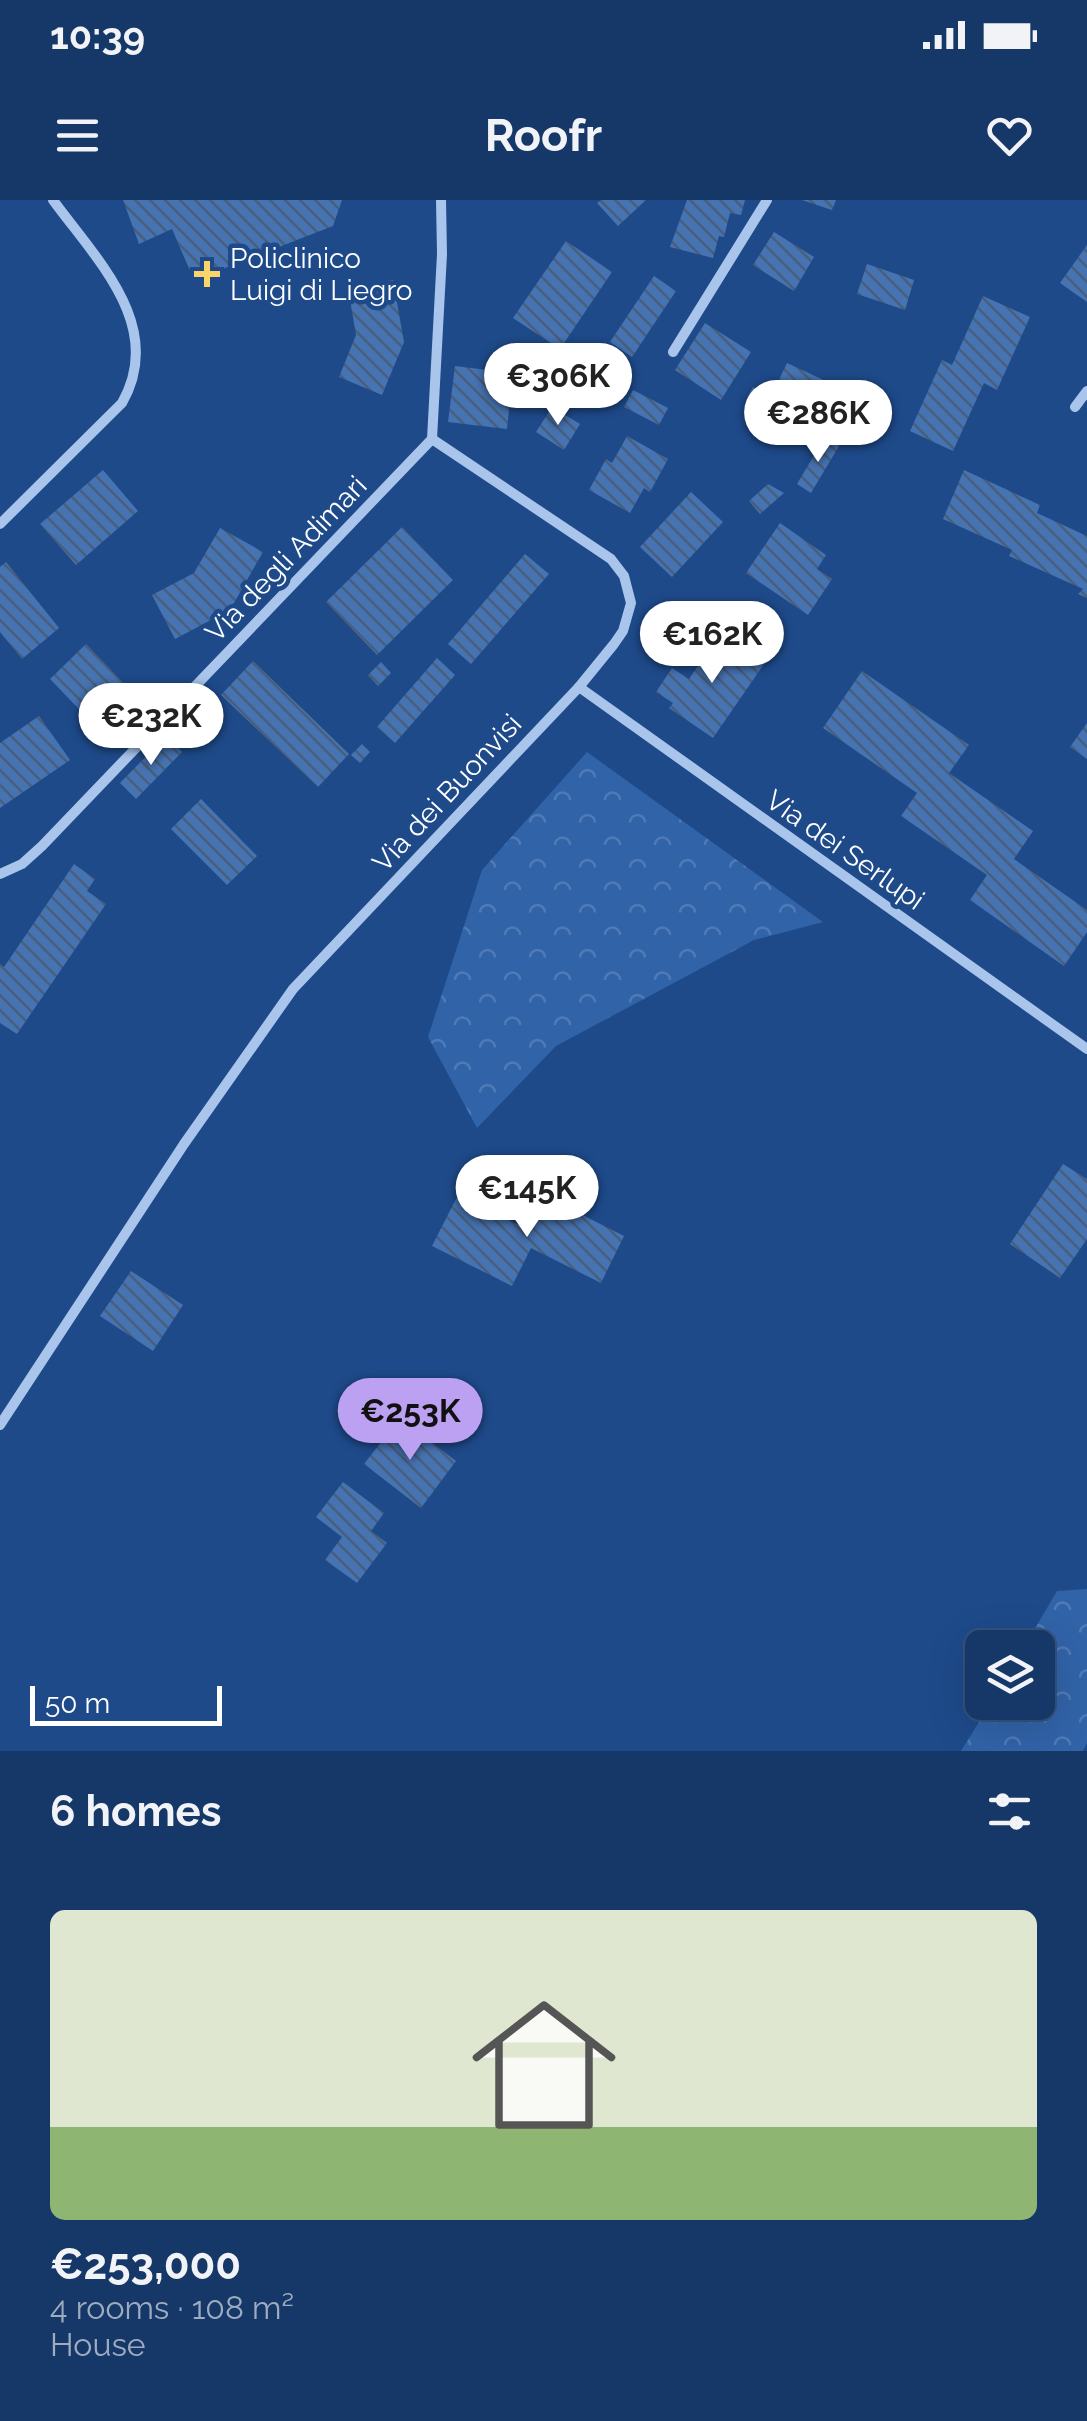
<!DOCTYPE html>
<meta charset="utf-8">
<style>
:root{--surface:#163868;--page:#234371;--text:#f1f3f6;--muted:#9eacc0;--line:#35527c;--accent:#bca0f2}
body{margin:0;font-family:Raleway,sans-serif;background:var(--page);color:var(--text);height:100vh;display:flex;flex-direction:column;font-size:38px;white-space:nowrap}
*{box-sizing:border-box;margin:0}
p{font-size:32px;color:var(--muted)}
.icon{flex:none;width:55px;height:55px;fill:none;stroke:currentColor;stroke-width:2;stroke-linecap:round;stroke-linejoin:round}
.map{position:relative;height:1551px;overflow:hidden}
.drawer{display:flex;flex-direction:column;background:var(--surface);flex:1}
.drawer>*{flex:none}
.controls{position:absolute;left:965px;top:1430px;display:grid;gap:20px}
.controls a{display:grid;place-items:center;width:90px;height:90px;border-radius:15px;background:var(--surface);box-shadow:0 10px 40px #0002,0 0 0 2px var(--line);font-size:50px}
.scale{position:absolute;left:30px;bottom:25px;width:192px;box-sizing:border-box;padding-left:10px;border:5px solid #fff;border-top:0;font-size:28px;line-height:35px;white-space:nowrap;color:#fff;-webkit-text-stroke:8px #1e4a8a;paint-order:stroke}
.price{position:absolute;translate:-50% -85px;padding:0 22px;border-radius:35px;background:#fff;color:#222;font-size:32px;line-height:65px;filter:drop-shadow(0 2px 5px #0008)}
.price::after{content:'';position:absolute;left:50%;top:60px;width:30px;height:22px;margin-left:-15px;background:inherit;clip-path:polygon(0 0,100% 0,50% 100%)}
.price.on{background:var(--accent);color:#111}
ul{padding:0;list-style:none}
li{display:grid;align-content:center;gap:20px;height:530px;padding:0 50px}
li+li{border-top:2px solid var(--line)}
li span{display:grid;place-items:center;height:310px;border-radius:15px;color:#555}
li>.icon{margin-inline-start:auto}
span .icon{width:180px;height:180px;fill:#fffc;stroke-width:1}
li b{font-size:42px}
h2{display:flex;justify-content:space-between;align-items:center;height:120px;padding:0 50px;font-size:42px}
.status{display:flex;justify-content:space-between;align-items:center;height:70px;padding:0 50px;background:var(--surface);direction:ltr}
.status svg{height:28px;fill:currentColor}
header{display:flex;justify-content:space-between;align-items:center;height:130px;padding:0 50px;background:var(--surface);font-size:45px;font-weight:700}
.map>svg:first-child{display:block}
</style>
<div class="status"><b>10:39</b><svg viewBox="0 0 49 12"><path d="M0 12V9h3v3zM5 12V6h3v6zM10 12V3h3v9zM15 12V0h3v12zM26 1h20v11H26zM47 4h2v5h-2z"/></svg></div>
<header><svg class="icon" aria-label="menu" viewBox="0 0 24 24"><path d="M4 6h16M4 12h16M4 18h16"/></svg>Roofr<svg class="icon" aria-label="heart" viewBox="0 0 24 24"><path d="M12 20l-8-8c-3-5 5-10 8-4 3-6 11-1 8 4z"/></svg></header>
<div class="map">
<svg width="1087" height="1551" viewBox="0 0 1087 1551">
<defs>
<pattern id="forest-crowns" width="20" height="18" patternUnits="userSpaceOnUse" patternTransform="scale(2.5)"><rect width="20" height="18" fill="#3163a8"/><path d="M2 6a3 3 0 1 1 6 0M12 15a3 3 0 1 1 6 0" fill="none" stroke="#507ab5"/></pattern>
<pattern id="building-back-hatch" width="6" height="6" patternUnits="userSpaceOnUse" patternTransform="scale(2.5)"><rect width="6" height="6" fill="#4673b2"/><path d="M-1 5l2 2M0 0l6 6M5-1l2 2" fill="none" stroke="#495e7a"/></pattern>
</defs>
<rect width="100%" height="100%" fill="#1e4a8a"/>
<g fill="url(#forest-crowns)">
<polygon points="587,552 823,722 754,740 556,846 477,928 428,837 482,670"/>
<polygon points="1087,1389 1087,1543 1083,1551 961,1551 991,1503 1038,1502 1038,1448 1024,1447 1057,1391"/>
</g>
<g fill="url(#building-back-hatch)">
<polygon points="123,0 342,0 333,26 194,80 172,29 139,44"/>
<polygon points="601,0 646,0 618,26 597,3"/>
<polygon points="687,0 745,0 741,15 730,13 724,37 719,36 713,58 670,47"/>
<polygon points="802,0 836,0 832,10"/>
<polygon points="774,32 814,57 794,91 753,65"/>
<polygon points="566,41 612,72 560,149 513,118"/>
<polygon points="1087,45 1087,102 1060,83"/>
<polygon points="867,64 914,80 905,110 857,94"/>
<polygon points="654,76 676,91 632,157 610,142"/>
<polygon points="393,80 404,142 382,195 339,177 356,135 348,88"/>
<polygon points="983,96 1030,117 997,190 984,183 953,251 910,231 942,160 952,165"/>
<polygon points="705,123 751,152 721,200 675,170"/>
<polygon points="787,163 854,194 836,225 774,190"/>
<polygon points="455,166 513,173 507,229 448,222"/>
<polygon points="753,187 767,196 761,206 747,197"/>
<polygon points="633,190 668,208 659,225 624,207"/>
<polygon points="552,207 580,224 564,250 536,232"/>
<polygon points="627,236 668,259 650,292 644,288 630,313 589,290 606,259 612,263"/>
<polygon points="825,237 839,246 811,293 797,284"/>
<polygon points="103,270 138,311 76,365 40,324"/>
<polygon points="964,270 1040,305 1037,313 1087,336 1087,398 1078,394 1083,389 1009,356 1012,350 943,319"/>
<polygon points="768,284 784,293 760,314 749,301"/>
<polygon points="691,292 723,322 672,377 640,347"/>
<polygon points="780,323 826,355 817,369 832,379 808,415 746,373"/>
<polygon points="402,327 453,380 377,455 326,402"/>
<polygon points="220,328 263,352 230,410 175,439 152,395 194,373"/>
<polygon points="525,354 549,374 471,464 448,444"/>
<polygon points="6,362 59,428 22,459 0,432 0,367"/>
<polygon points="720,434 764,464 713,538 669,508 673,503 656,492 672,468 689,479"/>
<polygon points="86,444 137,497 101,532 50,479"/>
<polygon points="437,458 455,475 395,543 377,527"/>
<polygon points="253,461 349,554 318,587 221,495"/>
<polygon points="381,462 391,473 378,486 368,475"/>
<polygon points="862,471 969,545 949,573 1033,631 1014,659 1087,710 1087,732 1064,766 970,700 987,675 901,616 917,593 823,528"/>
<polygon points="39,516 70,560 0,608 0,543"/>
<polygon points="1087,523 1087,559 1070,547"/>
<polygon points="166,536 182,552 136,599 120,583"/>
<polygon points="362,544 370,552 360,563 351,555"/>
<polygon points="201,599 257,656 227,685 171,629"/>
<polygon points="74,664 95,679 87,691 106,704 17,834 0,823 0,764 4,767"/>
<polygon points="1063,964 1087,979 1087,1039 1060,1078 1010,1044"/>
<polygon points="458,995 529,1030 545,996 624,1036 601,1083 531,1048 512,1086 432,1046"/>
<polygon points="131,1071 183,1105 153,1151 100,1116"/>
<polygon points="400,1218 456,1261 421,1308 364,1264"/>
<polygon points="343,1282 384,1313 371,1331 387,1343 357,1383 325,1360 342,1337 316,1317"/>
</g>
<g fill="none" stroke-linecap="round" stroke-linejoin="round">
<g stroke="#a9c5ec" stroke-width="10">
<polyline points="673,152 767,0"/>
<polyline points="1075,207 1087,191"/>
<polyline points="432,239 442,54 441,0"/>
<path d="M0,324L122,203C166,126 96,59 53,0"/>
<polyline points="579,487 1087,849"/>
<polyline points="0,674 22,664 42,646 432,239"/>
<polyline points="0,1225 184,944 293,789 579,487 614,444 623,431 631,403 624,376 611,359 432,239"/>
</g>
</g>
<path fill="#fbd568" stroke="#1e4a8a" stroke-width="4" d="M202 59h10v10h10v10h-10v10h-10v-10h-10v-10h10z"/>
<g text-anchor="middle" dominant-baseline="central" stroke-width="9" stroke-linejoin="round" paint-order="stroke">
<g font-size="28" fill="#fff" stroke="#1e4a8a" text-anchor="start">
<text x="230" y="58">Policlinico<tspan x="230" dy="32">Luigi di Liegro</tspan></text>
</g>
<g font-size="28" fill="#fff" stroke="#1e4a8a">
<text transform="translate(286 359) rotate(-46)">Via degli Adimari</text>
<text transform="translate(447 593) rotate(-47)">Via dei Buonvisi</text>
<text transform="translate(845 650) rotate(35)">Via dei Serlupi</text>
</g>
</g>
</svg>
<div class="controls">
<a><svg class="icon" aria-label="layers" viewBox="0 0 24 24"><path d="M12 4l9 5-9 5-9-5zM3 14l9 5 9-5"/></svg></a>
</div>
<div class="scale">50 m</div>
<b class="price" style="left:558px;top:228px">€306K</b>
<b class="price" style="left:818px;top:265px">€286K</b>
<b class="price" style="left:712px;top:486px">€162K</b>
<b class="price" style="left:151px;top:568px">€232K</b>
<b class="price" style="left:527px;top:1040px">€145K</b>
<b class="price on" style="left:410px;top:1263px">€253K</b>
</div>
<section class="drawer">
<h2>6 homes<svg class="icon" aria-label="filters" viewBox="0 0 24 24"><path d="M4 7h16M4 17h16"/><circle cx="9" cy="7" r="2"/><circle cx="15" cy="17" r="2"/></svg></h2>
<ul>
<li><span style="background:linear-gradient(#dfe7d0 70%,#8fb573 0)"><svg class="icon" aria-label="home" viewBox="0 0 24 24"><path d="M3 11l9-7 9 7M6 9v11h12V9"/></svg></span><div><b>€253,000</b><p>4 rooms · 108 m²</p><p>House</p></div></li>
</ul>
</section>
